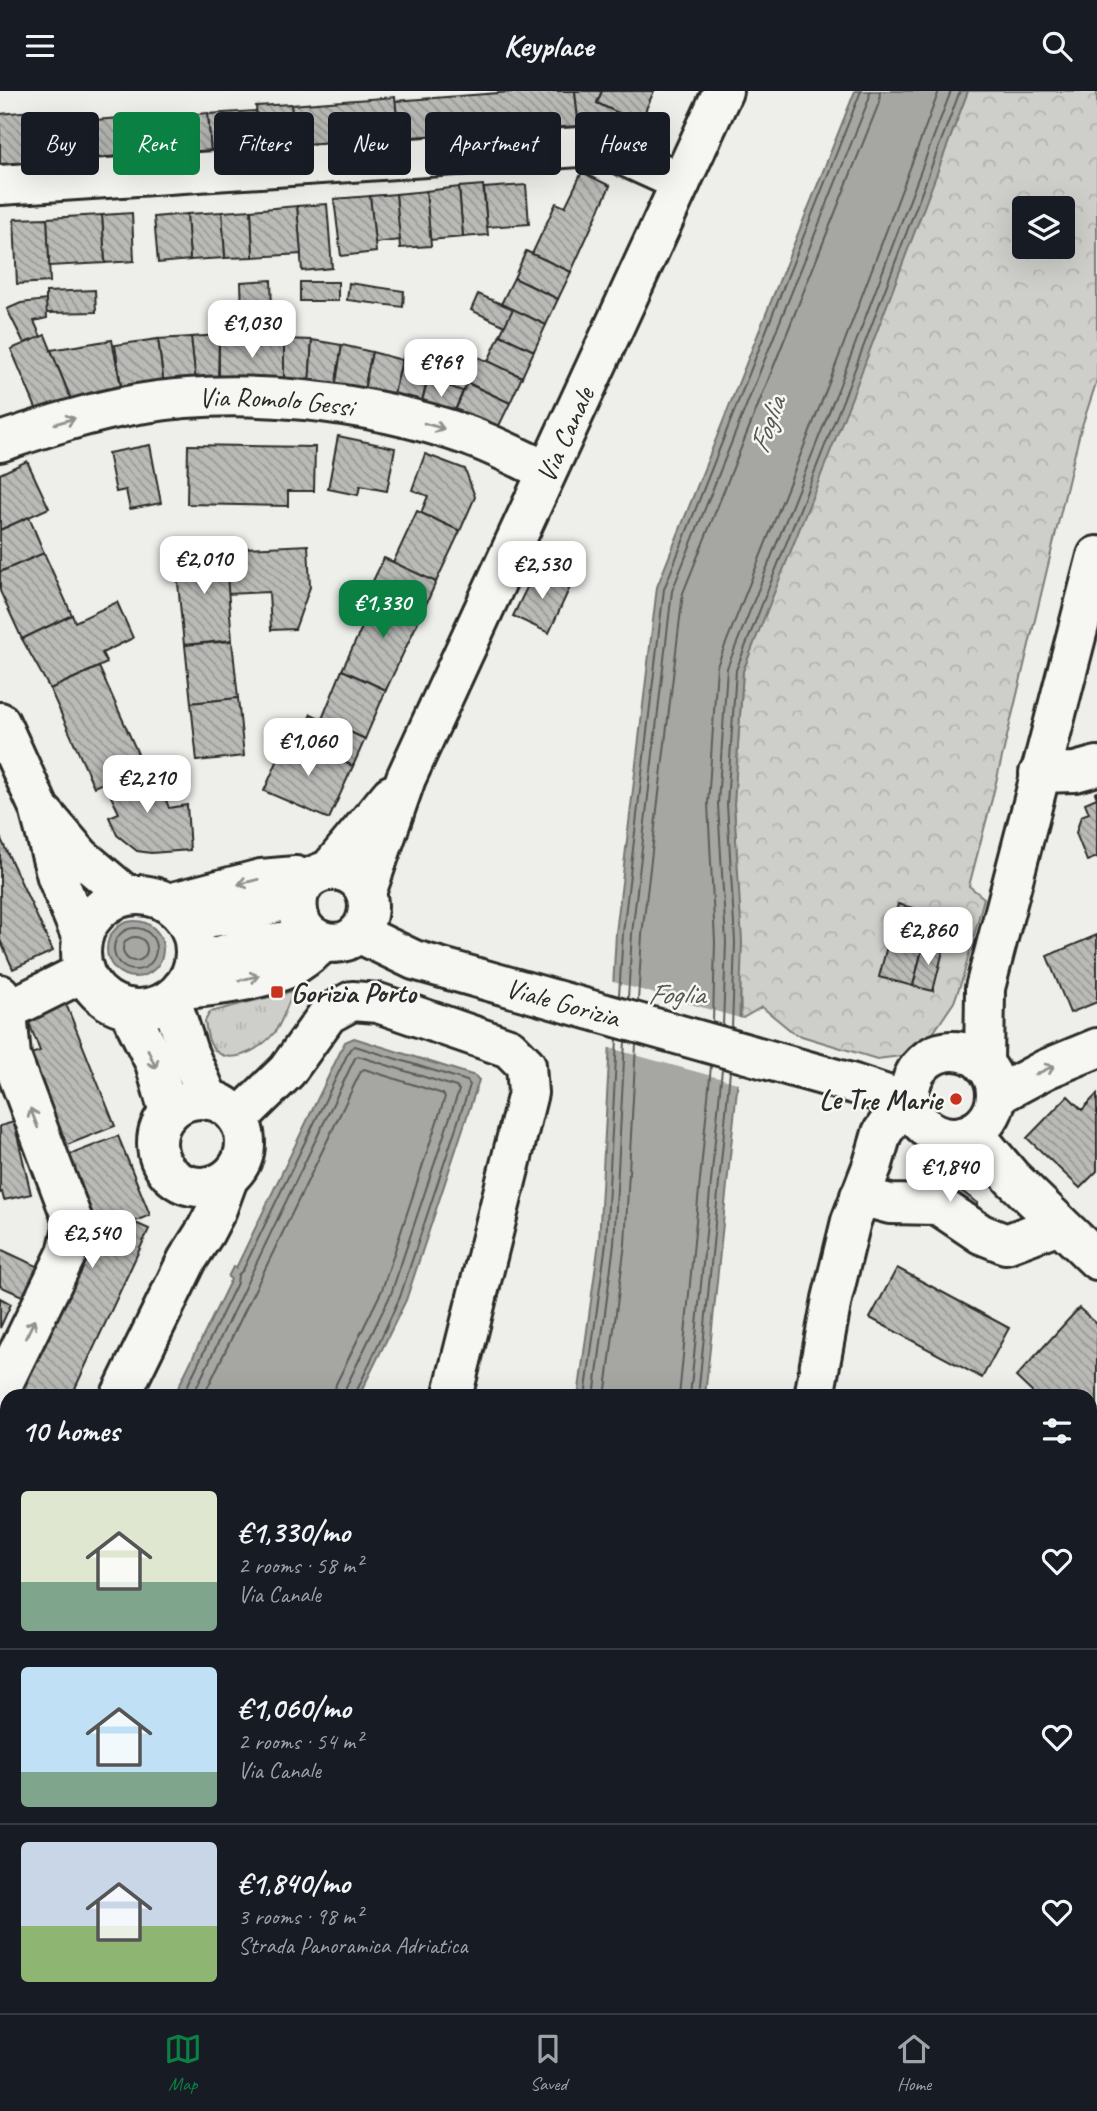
<!DOCTYPE html>
<meta charset="utf-8">
<style>
:root{--surface:#171b24;--page:#20242c;--text:#f1f3f6;--muted:#9ea1a6;--line:#363941;--accent:#0b8043}
body{margin:0;font-family:Caveat,sans-serif;background:var(--page);color:var(--text);height:100vh;display:flex;flex-direction:column;font-size:26px;white-space:nowrap}
*{box-sizing:border-box;margin:0}
p{font-size:23px;color:var(--muted)}
.icon{flex:none;width:38px;height:38px;fill:none;stroke:currentColor;stroke-width:2;stroke-linecap:round;stroke-linejoin:round}
.map{position:relative;flex:1;overflow:hidden}
.panel{position:absolute;left:0px;top:1298px;width:1097px;height:625px;display:flex;flex-direction:column;background:var(--surface);border-radius:21px 21px 0 0;box-shadow:0 7px 28px #0002}
.panel>*{flex:none}
.guide{position:absolute;left:21px;top:21px;width:700px;height:63px;display:flex;gap:14px}
.tools{position:absolute;left:1012px;top:105px;display:grid;gap:14px}
.tools a{display:grid;place-items:center;width:63px;height:63px;border-radius:7px;background:var(--surface);box-shadow:0 7px 28px #0002;font-size:35px}
.price{position:absolute;translate:-50% -60px;padding:0 16px;border-radius:14px;background:#fff;color:#222;font-size:23px;line-height:46px;filter:drop-shadow(0 2px 4px #0008)}
.price::after{content:'';position:absolute;left:50%;top:42px;width:21px;height:16px;margin-left:-10px;background:inherit;clip-path:polygon(0 0,100% 0,50% 100%)}
.price.selected{background:var(--accent);color:#fff}
ul{padding:0;list-style:none}
li{display:flex;align-items:center;gap:21px;height:175px;padding:0 21px}
li+li{border-top:2px solid var(--line)}
li span{display:grid;place-items:center;flex:none;width:196px;height:140px;border-radius:7px;color:#555}
li>.icon{margin-inline-start:auto}
span .icon{width:84px;height:84px;fill:#fffc;stroke-width:1}
li b{font-size:30px}
h2{display:flex;justify-content:space-between;align-items:center;height:84px;padding:0 21px;font-size:30px}
.pill{padding:0 24px;border-radius:7px;background:var(--surface);box-shadow:0 7px 28px #0002;font-size:24px;line-height:63px}
.pill.selected{background:var(--accent);color:#fff}
header{display:flex;justify-content:space-between;align-items:center;height:91px;padding:0 21px;background:var(--surface);font-size:32px;font-weight:700}
.tab-bar{display:flex;justify-content:space-around;align-items:center;height:98px;border-top:2px solid var(--line);background:var(--surface);font-size:19px;color:var(--muted)}
.tab-bar a{display:grid;justify-items:center;gap:4px}
.tab-bar .selected{color:var(--accent)}
.map>svg:first-child{display:block}
</style>
<header><svg class="icon" aria-label="menu" viewBox="0 0 24 24"><path d="M4 6h16M4 12h16M4 18h16"/></svg>Keyplace<svg class="icon" aria-label="search" viewBox="0 0 24 24"><circle cx="10" cy="10" r="6"/><path d="M15 15l6 6"/></svg></header>
<div class="map">
<svg width="1097" height="1922" viewBox="0 0 1097 1922">
<defs>
<pattern id="grass-tufts" width="24" height="20" patternUnits="userSpaceOnUse" patternTransform="scale(1.75)"><rect width="24" height="20" fill="#cececa"/><path d="M3 7l-1-3M5 7V3M7 7l1-3M15 17l-1-3M17 17v-4M19 17l1-3" fill="none" stroke="#b1b1ae"/></pattern>
<pattern id="forest-crowns" width="20" height="18" patternUnits="userSpaceOnUse" patternTransform="scale(1.75)"><rect width="20" height="18" fill="#cececa"/><path d="M2 6a3 3 0 1 1 6 0M12 15a3 3 0 1 1 6 0" fill="none" stroke="#b1b1ae"/></pattern>
<pattern id="building-back-hatch" width="6" height="6" patternUnits="userSpaceOnUse" patternTransform="scale(1.75)"><rect width="6" height="6" fill="#babab7"/><path d="M-1 5l2 2M0 0l6 6M5-1l2 2" fill="none" stroke="#979795"/></pattern>
</defs>
<rect width="100%" height="100%" fill="#eeeeea"/>
<filter id="ink" filterUnits="userSpaceOnUse"><feTurbulence type="fractalNoise" baseFrequency=".0143" numOctaves="2"/><feDisplacementMap in="SourceGraphic" scale="14" xChannelSelector="R" yChannelSelector="G"/><feConvolveMatrix kernelMatrix="1 2 1 2 8 2 1 2 1" color-interpolation-filters="sRGB"/></filter>
<g filter="url(#ink)">
<path fill="url(#grass-tufts)" stroke="#7c7c7a" stroke-width="2" d="M293,900C288,913 283,929 275,941C261,959 225,980 210,952C207,945 206,937 205,930L210,921Z"/>
<path fill="url(#forest-crowns)" stroke="#7c7c7a" stroke-width="2" fill-rule="evenodd" d="M968,0H1097V289L1080,341L992,708L969,795L984,807L963,886L954,911L923,957L909,964L877,968L795,943L762,916L741,928L738,791L734,713L743,580ZM1024,117H1062V156H1024Z"/>
<g fill="#a6a6a3" stroke="#757573" stroke-width="2">
<polygon points="855,0 968,0 854,301 743,580 734,713 742,851 737,998 705,1305 578,1306 599,1151 616,842 657,496"/>
<circle cx="135" cy="858" r="28"/>
<polygon points="354,947 475,985 479,989 406,1209 359,1305 174,1305 231,1188 228,1186 233,1176 236,1177 345,951"/>
<polygon points="7,1654 7,1916 155,1916 152,1922 0,1922 0,1668"/>
<polygon points="448,1916 590,1916 589,1922 447,1922"/>
</g>
<polygon fill="#eeeeea" points="610,890 743,928 741,993 606,956"/>
<g fill="none" stroke-linecap="round" stroke-linejoin="round">
<g stroke="#5c5c5b" stroke-width="2">
<circle cx="135" cy="858" r="21"/>
<circle cx="135" cy="858" r="12"/>
<polyline points="619,905 623,842 664,498 861,0"/>
<polyline points="628,907 632,843 672,500 869,8 870,0"/>
<polyline points="638,910 642,844 683,502 879,12 880,0"/>
<polyline points="713,931 715,851 708,713 717,575 829,292 939,0"/>
<polyline points="723,934 726,851 718,713 727,577 839,296 951,0"/>
<polyline points="732,937 735,851 727,713 736,579 847,299 960,0"/>
<polyline points="182,1306 237,1192 238,1184 243,1179 350,958 355,955 467,990 470,994 400,1206 354,1306"/>
<polyline points="192,1306 355,967 358,965 456,996 459,999 391,1203 346,1296 345,1306"/>
<polyline points="203,1306 361,980 364,978 443,1003 445,1006 382,1199 336,1293 334,1306"/>
<polyline points="585,1306 606,1152 617,948"/>
<polyline points="594,1306 614,1153 625,950"/>
<polyline points="605,1306 625,1153 636,953"/>
<polyline points="679,1306 711,975"/>
<polyline points="690,1306 722,978"/>
<polyline points="698,1306 730,980"/>
</g>
</g>
<g fill="url(#building-back-hatch)" stroke="#2b2b2b" stroke-width="2">
<polygon points="525,0 575,0 579,37 399,49 395,10"/>
<polygon points="575,0 602,0 597,12 616,21 618,34 579,37"/>
<polygon points="602,0 654,0 640,32 597,12"/>
<polygon points="395,6 399,49 295,57 291,14"/>
<polygon points="291,13 295,57 260,60 256,15"/>
<polygon points="32,20 36,74 0,76 0,23"/>
<polygon points="256,20 260,60 211,64 208,23"/>
<polygon points="208,22 211,64 161,68 157,26"/>
<polygon points="157,24 161,68 36,74 33,34"/>
<polygon points="582,81 610,95 571,181 532,163 556,112 565,116"/>
<polygon points="483,94 488,144 463,146 459,96"/>
<polygon points="526,94 529,133 487,136 484,97"/>
<polygon points="459,96 463,146 430,149 426,100"/>
<polygon points="426,100 431,155 400,157 396,103"/>
<polygon points="396,103 400,149 375,152 370,105"/>
<polygon points="370,105 376,161 341,165 334,108"/>
<polygon points="327,113 332,177 302,180 297,115"/>
<polygon points="297,115 301,163 253,166 251,119"/>
<polygon points="251,119 253,166 225,167 222,121"/>
<polygon points="222,121 225,167 190,169 187,123"/>
<polygon points="132,122 134,170 105,172 102,124"/>
<polygon points="187,123 190,169 158,172 154,126"/>
<polygon points="102,124 105,172 49,175 47,127"/>
<polygon points="47,127 50,191 17,193 14,128"/>
<polygon points="526,160 571,181 558,208 514,187"/>
<polygon points="514,187 558,208 546,234 501,213"/>
<polygon points="271,189 272,218 242,220 241,191"/>
<rect x="300" y="191" width="38" height="19"/>
<polygon points="349,192 404,200 403,216 347,209"/>
<polygon points="95,199 96,221 46,222 46,201"/>
<polygon points="478,203 513,218 505,235 471,219"/>
<polygon points="46,209 47,227 34,230 41,246 24,252 7,218 21,212"/>
<polygon points="513,218 546,234 534,260 500,244"/>
<polygon points="219,241 285,242 284,296 219,296"/>
<polygon points="45,244 71,308 38,322 11,258"/>
<polygon points="219,244 218,290 196,292 191,246"/>
<polygon points="500,244 534,260 522,286 488,270"/>
<polygon points="191,246 196,292 164,295 158,248"/>
<polygon points="158,248 164,295 122,301 115,254"/>
<polygon points="284,248 312,249 309,295 284,294"/>
<polygon points="112,249 122,301 71,308 51,259"/>
<polygon points="312,249 342,254 335,298 309,295"/>
<polygon points="342,254 372,261 363,304 335,298"/>
<polygon points="372,261 402,269 392,311 363,304"/>
<polygon points="404,263 432,271 420,318 392,311"/>
<polygon points="478,266 522,286 510,312 466,291"/>
<polygon points="428,288 463,300 452,327 420,318"/>
<polygon points="467,292 510,312 495,343 452,327"/>
<polygon points="338,345 395,357 387,400 360,395 358,404 328,398"/>
<polygon points="150,354 161,412 130,418 126,399 116,401 108,362"/>
<polygon points="188,354 315,356 314,400 288,400 288,415 187,413"/>
<polygon points="425,363 465,378 475,406 460,440 421,422 428,405 412,399"/>
<polygon points="27,370 49,417 0,439 0,383"/>
<polygon points="417,420 460,440 436,491 393,472"/>
<polygon points="29,426 44,462 0,481 0,439"/>
<polygon points="308,454 310,496 295,538 271,539 269,501 227,503 225,458"/>
<polygon points="225,458 232,549 184,554 175,461"/>
<polygon points="44,462 72,524 22,548 0,500 0,481"/>
<polygon points="384,467 436,491 424,518 371,494"/>
<polygon points="536,478 571,494 549,542 513,525"/>
<polygon points="380,498 424,518 386,599 342,579"/>
<polygon points="117,511 133,547 102,562 107,572 50,598 22,548 72,524 75,531"/>
<polygon points="232,550 238,607 191,612 185,554"/>
<polygon points="99,576 143,674 94,696 50,598"/>
<polygon points="342,579 386,599 365,648 322,628"/>
<polygon points="238,607 244,665 197,670 191,612"/>
<polygon points="311,623 365,648 353,675 298,651"/>
<polygon points="288,646 353,675 329,728 264,700"/>
<polygon points="143,674 156,703 163,701 169,717 187,714 190,759 151,762 137,760 117,744 109,726 119,722 104,691"/>
<polygon points="1097,701 1097,766 1087,770 1076,742 1081,725 1089,722 1085,712 1097,707 1095,702"/>
<polygon points="0,746 53,860 13,878 0,849"/>
<polygon points="898,813 931,822 913,895 879,886"/>
<polygon points="1097,844 1097,911 1070,922 1047,865"/>
<polygon points="924,851 944,856 933,900 913,895"/>
<polygon points="66,913 115,1035 62,1056 25,965 40,960 28,929"/>
<polygon points="1097,1003 1097,1080 1080,1097 1027,1047 1068,1005 1082,1019"/>
<polygon points="14,1031 31,1103 4,1109 2,1101 0,1102 0,1035"/>
<polygon points="118,1045 150,1124 133,1131 149,1138 71,1306 17,1306 97,1134 69,1064"/>
<polygon points="942,1086 978,1112 958,1140 922,1115"/>
<polygon points="0,1158 45,1179 31,1209 0,1195"/>
<polygon points="897,1177 1009,1237 982,1287 870,1227"/>
<polygon points="0,1207 11,1213 0,1237"/>
<polygon points="1079,1217 1097,1233 1097,1360 1090,1354 1090,1306 1037,1306 1016,1286"/>
<polygon points="7,1327 7,1394 0,1391 0,1342"/>
<polygon points="0,1407 7,1410 7,1483 0,1498"/>
<polygon points="1090,1429 1097,1435 1097,1440 1093,1444 1097,1448 1097,1496 1090,1503"/>
<polygon points="1090,1567 1097,1573 1097,1605 1090,1613"/>
<polygon points="1097,1613 1097,1651 1090,1644 1090,1620"/>
<polygon points="1090,1742 1097,1748 1097,1775 1090,1782"/>
<polygon points="1090,1783 1097,1789 1097,1892 1090,1899"/>
<polygon points="835,1916 849,1918 923,1916 922,1922 834,1922"/>
</g>
<g fill="none" stroke-linecap="round" stroke-linejoin="round">
<g stroke="#2b2b2b" stroke-width="44">
<g id="minor">
<polyline points="0,94 595,55 613,60 681,91"/>
<path id="s1" d="M0,351C45,336 91,321 138,313C244,295 368,310 469,345C496,355 521,368 547,380"/>
<polyline points="0,631 39,717 57,786 82,847"/>
<polyline points="1039,682 1075,681 1097,675"/>
<polyline points="45,724 81,766 126,804"/>
<polyline points="328,780 391,704"/>
<path id="s2" d="M366,802L406,687L723,0"/>
<circle cx="138" cy="861" r="57"/>
<polyline points="177,810 261,788 296,785"/>
<path d="M186,829C223,826 263,820 296,803C301,800 302,796 306,791C314,782 328,778 340,780C385,790 372,860 327,851C302,846 294,824 299,802"/>
<path id="s3" d="M358,842L414,869L854,993L911,1012"/>
<polyline points="190,885 219,865 249,856 313,846"/>
<path d="M181,898C211,896 262,889 289,877C302,870 313,861 324,851"/>
<polyline points="0,903 7,920 11,966 74,1133 67,1162 0,1299"/>
<polyline points="171,908 188,961 209,1009"/>
<polyline points="128,917 155,972 169,1022"/>
<polyline points="0,923 84,881"/>
<circle cx="953" cy="1003" r="43"/>
<polyline points="984,974 985,897 1097,465"/>
<polyline points="996,1005 1046,978 1097,957"/>
<circle cx="201" cy="1052" r="44"/>
<polyline points="238,1028 287,980 328,923 352,910 378,912 509,957 526,974 528,1002 452,1306"/>
<polyline points="973,1041 1012,1087 1097,1169"/>
<polyline points="860,1105 890,1113 938,1114 981,1143 1006,1153 1059,1133"/>
<polyline points="120,1306 187,1169 205,1141 217,1118 228,1088"/>
<polyline points="814,1306 832,1208 851,1130 873,1073 882,1042 895,1023 911,1014"/>
<polyline points="1090,1539 1097,1545"/>
<polyline points="0,1548 7,1534"/>
<polyline points="172,1922 174,1916"/>
<polyline points="265,1922 267,1916"/>
<polyline points="708,1922 708,1916"/>
</g>
</g>
<use href="#minor" stroke="#f6f6f2" stroke-width="38"/>
</g>
<defs><path id="oneway-shaft" d="M-6 0H5M1.5-3L5.5 0L1.5 3" fill="none" stroke-width="1.6" stroke-linecap="round" stroke-linejoin="round" transform="scale(1.75)"/></defs>
<g stroke="#90908e">
<use href="#oneway-shaft" transform="translate(65 330) rotate(-16)"/>
<use href="#oneway-shaft" transform="translate(434 335) rotate(16)"/>
<use href="#oneway-shaft" transform="translate(248 791) rotate(166)"/>
<use href="#oneway-shaft" transform="translate(249 887) rotate(-14)"/>
<use href="#oneway-shaft" transform="translate(152 968) rotate(67)"/>
<use href="#oneway-shaft" transform="translate(1045 979) rotate(-25)"/>
<use href="#oneway-shaft" transform="translate(34 1027) rotate(-111)"/>
<use href="#oneway-shaft" transform="translate(30 1238) rotate(-64)"/>
</g>
</g>
<g fill="#c8321e" stroke="#f6f6f2" stroke-width="2.5">
<rect x="270" y="894" width="14" height="14" rx="3.5"/>
<circle cx="956" cy="1008" r="7"/>
</g>
<g text-anchor="middle" dominant-baseline="central" stroke-width="5" stroke-linejoin="round" paint-order="stroke">
<g font-size="28" fill="#2b2b2b" stroke="#f6f6f2">
<text stroke="none"><textPath href="#s1" startOffset="282">Via Romolo Gessi</textPath></text>
<text stroke="none"><textPath href="#s2" startOffset="500">Via Canale</textPath></text>
<text stroke="none"><textPath href="#s3" startOffset="217">Viale Gorizia</textPath></text>
</g>
<g font-size="28" font-weight="bold" fill="#2b2b2b" stroke="#f6f6f2" text-anchor="start">
<text x="291" y="901">Gorizia Porto</text>
<text x="942" y="1008" text-anchor="end">Le Tre Marie</text>
</g>
<g font-size="30" font-style="italic" fill="#565655" stroke="#f6f6f2">
<text transform="translate(767 334) rotate(-71)">Foglia</text>
<text x="676" y="903">Foglia</text>
</g>
</g>
</svg>
<div class="tools">
<a><svg class="icon" aria-label="layers" viewBox="0 0 24 24"><path d="M12 4l9 5-9 5-9-5zM3 14l9 5 9-5"/></svg></a>
</div>
<b class="price" style="left:252px;top:269px">€1,030</b>
<b class="price" style="left:441px;top:308px">€969</b>
<b class="price" style="left:204px;top:505px">€2,010</b>
<b class="price" style="left:542px;top:510px">€2,530</b>
<b class="price selected" style="left:383px;top:549px">€1,330</b>
<b class="price" style="left:308px;top:687px">€1,060</b>
<b class="price" style="left:147px;top:724px">€2,210</b>
<b class="price" style="left:928px;top:876px">€2,860</b>
<b class="price" style="left:950px;top:1113px">€1,840</b>
<b class="price" style="left:92px;top:1179px">€2,540</b>
<div class="guide">
<a class="pill">Buy</a>
<a class="pill selected">Rent</a>
<a class="pill">Filters</a>
<a class="pill">New</a>
<a class="pill">Apartment</a>
<a class="pill">House</a>
</div>
<section class="panel">
<h2>10 homes<svg class="icon" aria-label="filters" viewBox="0 0 24 24"><path d="M4 7h16M4 17h16"/><circle cx="9" cy="7" r="2"/><circle cx="15" cy="17" r="2"/></svg></h2>
<ul>
<li><span style="background:linear-gradient(#dfe7d0 65%,#7fa58c 0)"><svg class="icon" aria-label="home" viewBox="0 0 24 24"><path d="M3 11l9-7 9 7M6 9v11h12V9"/></svg></span><div><b>€1,330/mo</b><p>2 rooms · 58 m²</p><p>Via Canale</p></div><svg class="icon" aria-label="heart" viewBox="0 0 24 24"><path d="M12 20l-8-8c-3-5 5-10 8-4 3-6 11-1 8 4z"/></svg></li>
<li><span style="background:linear-gradient(#bfe0f5 75%,#7fa58c 0)"><svg class="icon" aria-label="home" viewBox="0 0 24 24"><path d="M3 11l9-7 9 7M6 9v11h12V9"/></svg></span><div><b>€1,060/mo</b><p>2 rooms · 54 m²</p><p>Via Canale</p></div><svg class="icon" aria-label="heart" viewBox="0 0 24 24"><path d="M12 20l-8-8c-3-5 5-10 8-4 3-6 11-1 8 4z"/></svg></li>
<li><span style="background:linear-gradient(#c9d6e8 60%,#8fb573 0)"><svg class="icon" aria-label="home" viewBox="0 0 24 24"><path d="M3 11l9-7 9 7M6 9v11h12V9"/></svg></span><div><b>€1,840/mo</b><p>3 rooms · 98 m²</p><p>Strada Panoramica Adriatica</p></div><svg class="icon" aria-label="heart" viewBox="0 0 24 24"><path d="M12 20l-8-8c-3-5 5-10 8-4 3-6 11-1 8 4z"/></svg></li>
</ul>
</section>
</div>
<nav class="tab-bar">
<a class="selected"><svg class="icon" aria-label="map" viewBox="0 0 24 24"><path d="M3 6l6-2 6 2 6-2v14l-6 2-6-2-6 2zM9 4v14M15 6v14"/></svg>Map</a>
<a><svg class="icon" aria-label="saved" viewBox="0 0 24 24"><path d="M7 4h10v16l-5-4-5 4z"/></svg>Saved</a>
<a><svg class="icon" aria-label="home" viewBox="0 0 24 24"><path d="M3 11l9-7 9 7M6 9v11h12V9"/></svg>Home</a>
</nav>
